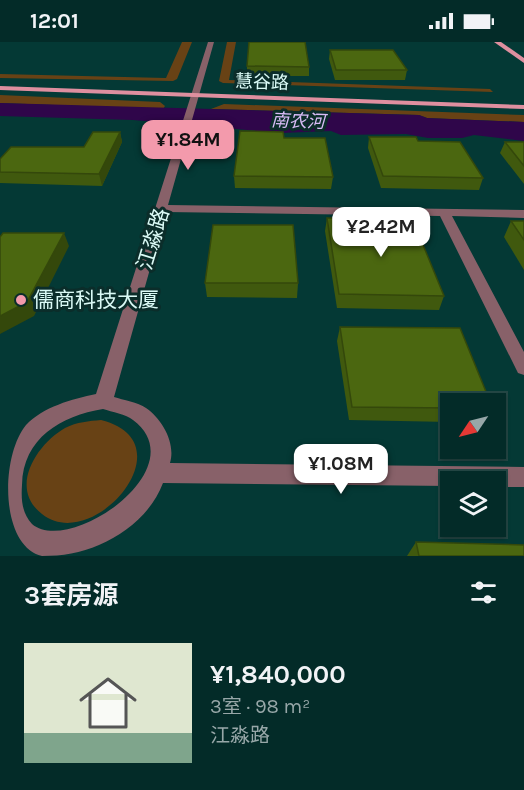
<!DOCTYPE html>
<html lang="zh">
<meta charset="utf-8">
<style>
:root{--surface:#032b28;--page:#113734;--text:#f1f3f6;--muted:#97a7a8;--line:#244745;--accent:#f39aac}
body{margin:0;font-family:Karla,"Noto Sans SC",sans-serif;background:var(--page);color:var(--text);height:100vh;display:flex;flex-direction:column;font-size:22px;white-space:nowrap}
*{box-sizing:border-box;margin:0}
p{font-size:20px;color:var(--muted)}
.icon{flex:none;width:33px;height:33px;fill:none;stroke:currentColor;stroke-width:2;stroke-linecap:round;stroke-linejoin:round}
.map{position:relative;height:514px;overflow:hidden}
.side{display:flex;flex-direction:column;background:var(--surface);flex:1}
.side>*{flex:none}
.needle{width:39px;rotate:235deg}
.fabs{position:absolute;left:440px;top:351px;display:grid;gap:12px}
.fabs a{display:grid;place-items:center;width:66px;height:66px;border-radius:0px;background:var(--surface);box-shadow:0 2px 4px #0004,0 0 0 2px var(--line);font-size:30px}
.price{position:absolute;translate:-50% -51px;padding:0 14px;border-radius:12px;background:#fff;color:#222;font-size:20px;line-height:39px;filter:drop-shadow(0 2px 3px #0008)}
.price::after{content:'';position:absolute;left:50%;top:36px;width:18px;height:14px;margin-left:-9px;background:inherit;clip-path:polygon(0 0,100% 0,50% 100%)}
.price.on{background:var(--accent);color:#111}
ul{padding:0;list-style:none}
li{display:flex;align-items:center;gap:18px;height:150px;padding:0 24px}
li span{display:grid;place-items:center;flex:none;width:168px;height:120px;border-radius:0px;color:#555}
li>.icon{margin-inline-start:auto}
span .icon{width:72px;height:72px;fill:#fffc;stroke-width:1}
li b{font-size:26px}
h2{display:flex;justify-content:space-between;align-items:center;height:72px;padding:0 24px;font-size:26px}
.status{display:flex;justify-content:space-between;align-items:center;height:42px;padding:0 30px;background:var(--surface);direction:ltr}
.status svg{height:16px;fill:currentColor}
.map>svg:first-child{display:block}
</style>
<div class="status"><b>12:01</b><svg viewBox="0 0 49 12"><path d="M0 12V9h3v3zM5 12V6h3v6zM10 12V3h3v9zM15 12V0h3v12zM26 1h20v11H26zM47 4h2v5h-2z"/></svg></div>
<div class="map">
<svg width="524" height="514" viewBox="0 0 524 514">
<rect width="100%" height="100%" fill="#043935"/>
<g fill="#684215">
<polygon points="182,0 192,0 177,37 173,39 0,36 0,32 166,36"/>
<polygon points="227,0 236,0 229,38 490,47 493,50 223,41 219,39"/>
<polygon points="0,53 160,60 165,64 163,67 0,61"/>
<polygon points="224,62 524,73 524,80 427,76 419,73 211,67"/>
<path d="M101,378C190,400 93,513 42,472C8,446 37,402 65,386C77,380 89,379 101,378Z"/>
</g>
<polygon fill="#2f064a" points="0,61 419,73 427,76 524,80 524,99 474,93 462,96 428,96 406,92 341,93 331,89 281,91 133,78 0,74"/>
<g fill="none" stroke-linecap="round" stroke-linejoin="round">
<path fill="#886169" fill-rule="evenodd" d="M208,0H214L168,163L524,168V176L452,174L524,310V333L518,331L440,174L166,170L114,355C123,358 138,360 146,366C162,377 176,401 170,421L524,425V445H495V440H450V444L163,441C152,470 127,491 99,503C81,511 62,514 42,514C0,504 0,415 26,383C43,365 72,357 96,352ZM103,367C112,370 126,372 133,378C197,426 69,514 32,482C22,471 21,458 22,443C23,396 61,374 103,367Z"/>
<g fill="#de8f9f" fill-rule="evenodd">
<polygon points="494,0 501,0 524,16 524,21"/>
<polygon points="0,44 524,63 524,67 0,48"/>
</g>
</g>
<g fill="#40590e">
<polygon points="330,8 407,28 405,38 335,38 329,17"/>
<polygon points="247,24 309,25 309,34 247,34"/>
<polygon points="120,90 122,100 102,144 0,141 0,117 84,105"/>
<polygon points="369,95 418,99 483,136 479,148 381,146 368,106"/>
<polygon points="284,96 333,135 331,147 235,146 234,134"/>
<polygon points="505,100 524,100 524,142 500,111"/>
<polygon points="327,176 444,254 439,268 337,266 325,189"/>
<polygon points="511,179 524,179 524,228 504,195"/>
<polygon points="205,241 298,241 297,256 207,255"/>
<polygon points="340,285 450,362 450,380 349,378 337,299"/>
<polygon points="416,500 524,514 407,514"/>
</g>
<g fill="#34480b">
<polygon points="120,90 122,100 102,144 99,132"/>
<polygon points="64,191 69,204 34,274 0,292 0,274"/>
</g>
<g fill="#4b6710" stroke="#34480b" stroke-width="1.5">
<polygon points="249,0 305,0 309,25 247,24"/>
<polygon points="330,8 393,8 407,28 336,28"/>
<polygon points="240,89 283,90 284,96 325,96 333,135 234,134"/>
<polygon points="93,90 120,90 99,132 0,130 0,117 11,105 84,105"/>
<polygon points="369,95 416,95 418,99 460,100 483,136 383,134"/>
<polygon points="505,100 524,100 524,124"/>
<polygon points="327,176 412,176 444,254 339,252"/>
<polygon points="511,179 524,179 524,198"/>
<polygon points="213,183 293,183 298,241 205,241"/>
<polygon points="3,191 64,191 27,260 0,274 0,195"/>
<polygon points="340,285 460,286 491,362 450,362 450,366 352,365"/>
<polygon points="416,500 524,503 524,514 419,514"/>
</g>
<circle fill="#f39aac" stroke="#0b2d2a" stroke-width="2" cx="21" cy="258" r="6"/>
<g text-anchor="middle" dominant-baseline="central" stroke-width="6" stroke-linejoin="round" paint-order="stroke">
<g font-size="18" fill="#dbfaf6" stroke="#0b2d2a">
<text transform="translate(262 40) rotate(2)">慧谷路</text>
</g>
<g font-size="18" font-style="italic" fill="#d9bcf7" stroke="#0b2d2a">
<text transform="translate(298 79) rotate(2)">南农河</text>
</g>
<g font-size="21" fill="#dbfaf6" stroke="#0b2d2a">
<text transform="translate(153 197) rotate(-73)">江淼路</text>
</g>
<g font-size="21" fill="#dbfaf6" stroke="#0b2d2a" text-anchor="start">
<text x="33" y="258">儒商科技大厦</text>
</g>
</g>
</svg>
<div class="fabs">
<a><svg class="needle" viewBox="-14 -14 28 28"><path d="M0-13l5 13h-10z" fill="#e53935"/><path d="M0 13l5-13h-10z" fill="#97a7a8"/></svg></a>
<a><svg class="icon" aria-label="layers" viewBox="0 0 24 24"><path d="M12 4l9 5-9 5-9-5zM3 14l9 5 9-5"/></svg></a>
</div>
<b class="price on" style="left:188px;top:129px">¥1.84M</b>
<b class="price" style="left:381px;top:216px">¥2.42M</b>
<b class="price" style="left:341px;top:453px">¥1.08M</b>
</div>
<section class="side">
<h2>3套房源<svg class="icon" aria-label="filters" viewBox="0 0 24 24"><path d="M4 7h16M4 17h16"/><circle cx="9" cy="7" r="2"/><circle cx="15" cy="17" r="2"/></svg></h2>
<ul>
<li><span style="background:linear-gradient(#dfe7d0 75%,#7fa58c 0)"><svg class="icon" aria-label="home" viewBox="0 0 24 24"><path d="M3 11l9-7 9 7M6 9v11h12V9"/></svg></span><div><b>¥1,840,000</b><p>3室 · 98 m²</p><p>江淼路</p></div></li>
</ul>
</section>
